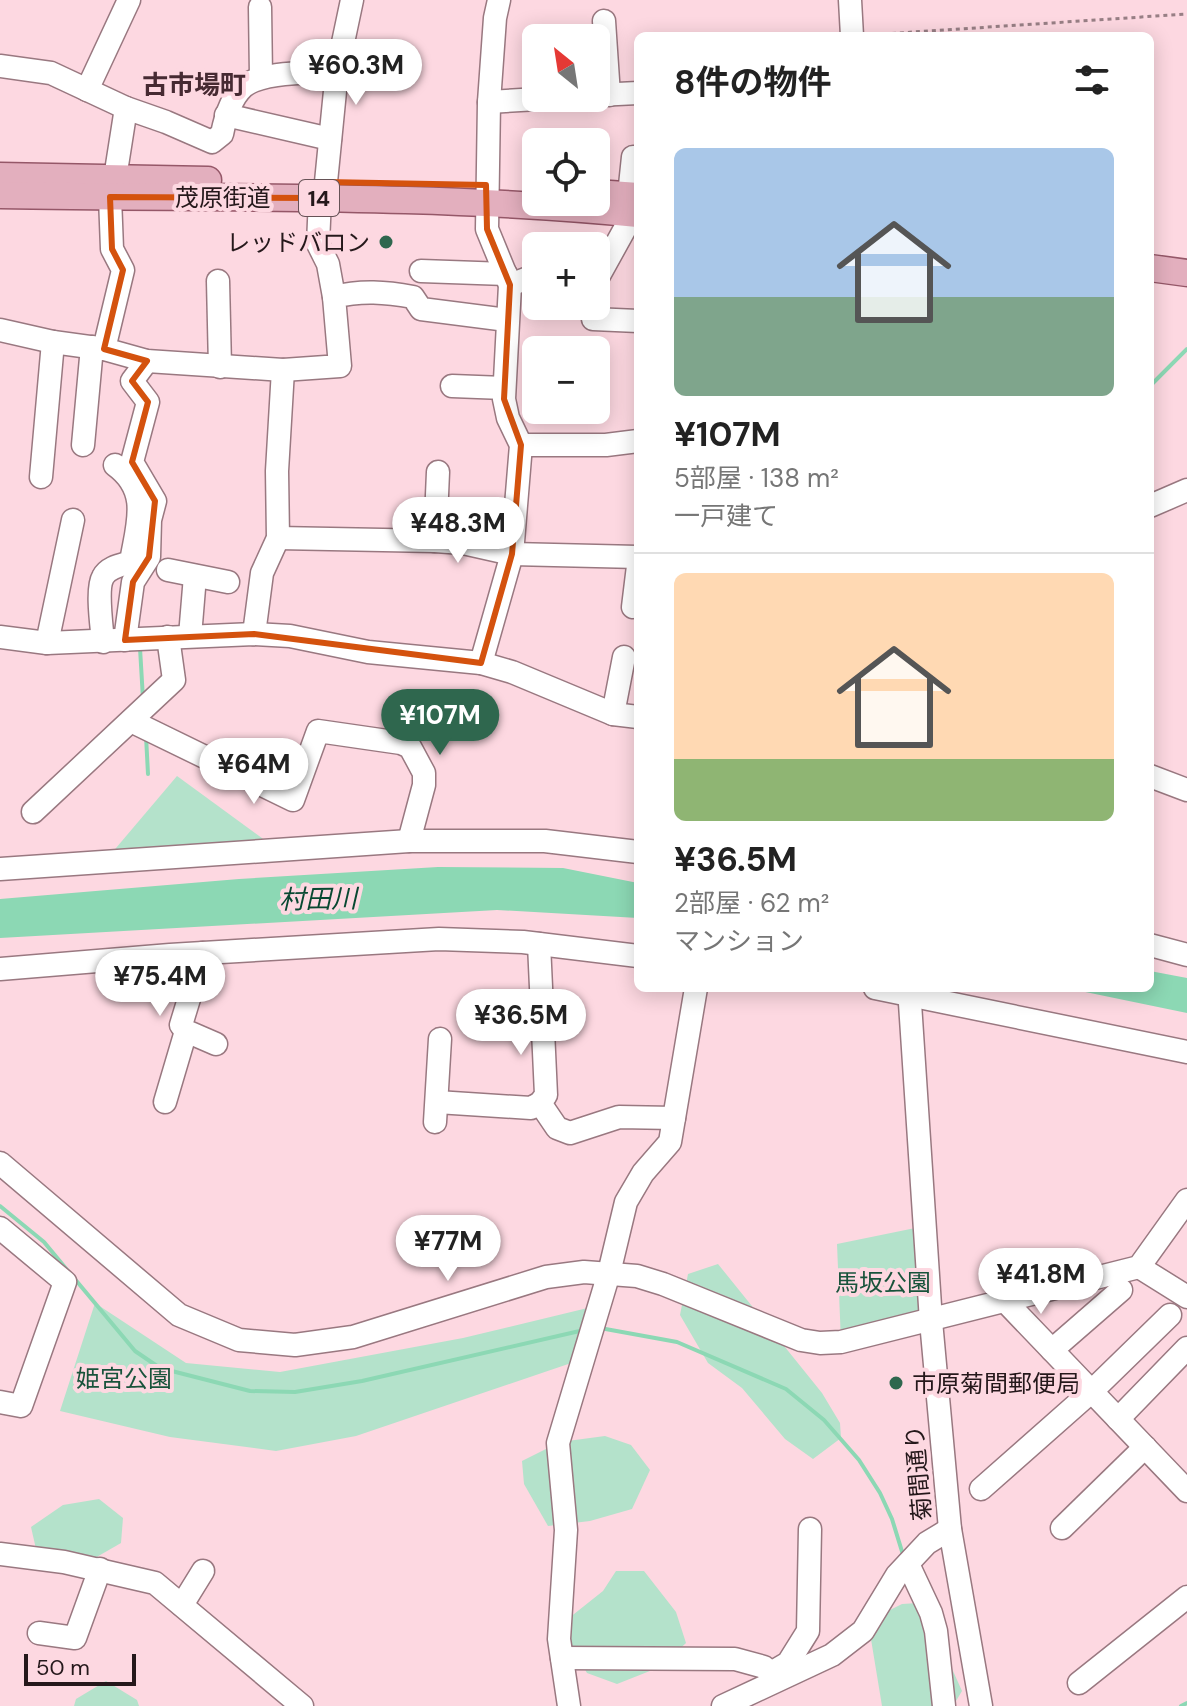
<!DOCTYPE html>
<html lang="ja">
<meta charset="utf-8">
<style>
:root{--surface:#fff;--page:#f6f6f6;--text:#222;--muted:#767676;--line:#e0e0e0;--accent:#2f674e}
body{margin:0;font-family:"DM Sans","Noto Sans JP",sans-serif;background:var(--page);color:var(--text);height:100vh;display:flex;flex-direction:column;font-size:30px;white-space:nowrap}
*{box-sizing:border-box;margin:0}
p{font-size:26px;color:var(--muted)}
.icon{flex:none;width:44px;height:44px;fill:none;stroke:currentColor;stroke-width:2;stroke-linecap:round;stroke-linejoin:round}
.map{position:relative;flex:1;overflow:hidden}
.panel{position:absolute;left:634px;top:32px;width:520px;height:960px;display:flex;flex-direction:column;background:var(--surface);border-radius:12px;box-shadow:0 4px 20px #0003}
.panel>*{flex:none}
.needle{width:52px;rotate:330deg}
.buttons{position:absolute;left:522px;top:24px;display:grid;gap:16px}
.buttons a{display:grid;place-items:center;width:88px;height:88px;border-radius:12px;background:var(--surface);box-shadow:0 4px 20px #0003;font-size:40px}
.scale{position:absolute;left:24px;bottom:20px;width:112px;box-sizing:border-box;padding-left:8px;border:4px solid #25181b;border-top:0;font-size:22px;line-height:28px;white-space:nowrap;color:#25181b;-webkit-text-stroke:6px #fdd8e1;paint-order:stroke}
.price{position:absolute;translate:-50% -68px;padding:0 18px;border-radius:28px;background:#fff;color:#222;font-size:26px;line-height:52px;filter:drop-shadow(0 2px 4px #0008)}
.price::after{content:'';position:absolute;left:50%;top:48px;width:24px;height:18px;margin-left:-12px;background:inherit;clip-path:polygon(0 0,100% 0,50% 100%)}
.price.active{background:var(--accent);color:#fff}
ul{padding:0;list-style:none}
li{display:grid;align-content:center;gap:16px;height:424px;padding:0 40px}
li+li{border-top:2px solid var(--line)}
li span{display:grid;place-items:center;height:248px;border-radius:12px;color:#555}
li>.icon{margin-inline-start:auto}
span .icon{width:144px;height:144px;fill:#fffc;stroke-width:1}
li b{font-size:34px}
h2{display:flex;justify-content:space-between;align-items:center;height:96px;padding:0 40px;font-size:34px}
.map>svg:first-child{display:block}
</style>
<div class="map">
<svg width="1187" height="1706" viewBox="0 0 1187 1706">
<rect width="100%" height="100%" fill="#fdd8e1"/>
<g fill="#b4e2cb">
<polygon points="177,776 277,849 105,861"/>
<polygon points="925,1226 931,1321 841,1342 837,1244"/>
<polygon points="718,1264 822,1393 840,1423 841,1438 813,1459 785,1439 742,1388 708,1363 680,1315 688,1274"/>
<polygon points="95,1303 186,1363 280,1372 463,1338 600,1305 583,1359 356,1436 276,1451 170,1437 60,1411"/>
<polygon points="605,1436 631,1445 650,1470 632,1509 590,1521 548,1526 524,1484 522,1461 560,1442"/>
<polygon points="99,1499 123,1518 121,1543 88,1562 36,1549 31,1527 63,1505"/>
<polygon points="616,1571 644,1571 676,1612 686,1643 660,1667 617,1684 587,1673 566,1637 564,1622 603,1591"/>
<polygon points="934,1602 949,1662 962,1691 953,1706 882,1706 868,1621 902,1604"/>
<polygon points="106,1681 137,1700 139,1706 74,1706 76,1699"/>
</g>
<g fill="#8cd8b4">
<polygon points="438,867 563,868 638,883 638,918 497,910 0,938 0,899 239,879"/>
<polygon points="1150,971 1187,978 1187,1013 1066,988 1150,988"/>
</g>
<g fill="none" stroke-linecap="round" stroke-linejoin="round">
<g stroke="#8cd8b4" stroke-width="4">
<polyline points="1150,386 1187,349"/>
<polyline points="140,648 143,699"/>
<polyline points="146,736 148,774"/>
<polyline points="0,1206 44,1242 68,1271"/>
<polyline points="74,1278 135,1351 160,1368 250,1391 295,1392 362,1381 584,1330"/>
<polyline points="600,1328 677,1342 786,1389 824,1420 859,1460 880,1493 892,1519 904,1558"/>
<polyline points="1181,1706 1187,1703"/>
</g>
<g stroke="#997880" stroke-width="25">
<g id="minor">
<polyline points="850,0 852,36"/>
<polyline points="260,7 261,77"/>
<polyline points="604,21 609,95"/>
<path d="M0,66L51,73L126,108L166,122L212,142L222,134C225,119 231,98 243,87C261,71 312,73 337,71"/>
<polyline points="87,90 129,0"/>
<polyline points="597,95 638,93"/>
<polyline points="489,102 555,98"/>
<polyline points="226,115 330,139"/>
<polyline points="115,178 126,108"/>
<polyline points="629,195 633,157"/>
<polyline points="421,271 506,274"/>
<polyline points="218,281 220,367"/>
<polyline points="596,281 633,214"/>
<polyline points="510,285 536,275"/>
<polyline points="334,297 328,264 318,244 320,198 326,182 337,71 352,0"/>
<polyline points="592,306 593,319 638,321"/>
<path d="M0,330L53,342L104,349L147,361L283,370L340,366L334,297C361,290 386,292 413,297L421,309L507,320"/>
<polyline points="104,349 123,270 112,249 110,197"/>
<polyline points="452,386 504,388"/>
<polyline points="83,445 92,347"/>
<polyline points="521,445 606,445 638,441"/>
<polyline points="41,477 53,342"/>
<polyline points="1150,506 1187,490"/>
<polyline points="278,538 435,541 463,543 512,554 638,557"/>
<polyline points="435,541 438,472"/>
<polyline points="168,570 228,582"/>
<polyline points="633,607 638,566"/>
<polyline points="254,634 262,573 278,538 277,471 283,370"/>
<polyline points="190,636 195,576"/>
<polyline points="0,637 47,643 254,634 290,636 368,652 481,663 512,672 613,714 638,717"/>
<polyline points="125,640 133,582 149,557 150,520 155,501 132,462 148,402 132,381 147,361"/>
<path d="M103,642C102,628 96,589 103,577C108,567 121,565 131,562C137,525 151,491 115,465"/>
<polyline points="47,643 73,520"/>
<polyline points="481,663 512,554 521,445 508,418 504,399 510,285 487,229 489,102 495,18 499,0"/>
<polyline points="613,714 624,657"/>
<polyline points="131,721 293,800 318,731 401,743 410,747 424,773 424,785 409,841"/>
<polyline points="1150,776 1187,790"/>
<polyline points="33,812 174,680 168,637"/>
<polyline points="0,869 409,841 545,841 638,852"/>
<polyline points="1150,945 1187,955"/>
<polyline points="203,953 181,1025 186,1031 216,1044"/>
<polyline points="0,969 170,955 439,939 523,942 638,956"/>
<polyline points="875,988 1187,1052"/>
<polyline points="909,988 931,1321 950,1529 981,1706"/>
<polyline points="165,1102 186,1031"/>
<polyline points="437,1102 531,1108 540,1103 546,1095 539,944"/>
<polyline points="540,1103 557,1128 570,1133 619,1117 674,1118"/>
<polyline points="435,1122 440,1039"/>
<polyline points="0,1163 179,1315 239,1340 295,1345 353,1337 546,1277 584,1272 637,1276 663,1284 801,1340 820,1343 841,1342 1139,1267 1187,1200"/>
<polyline points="0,1228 65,1282 21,1406 0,1402"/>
<polyline points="1139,1267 1187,1297"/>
<polyline points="1005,1301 1187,1491"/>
<polyline points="1052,1350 1121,1290"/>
<polyline points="1118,1419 1187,1348"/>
<polyline points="981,1489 1092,1391 1170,1315"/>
<polyline points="1062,1528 1145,1447"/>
<polyline points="0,1554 64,1562 155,1583 302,1706"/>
<polyline points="908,1564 931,1613 936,1631 944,1706"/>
<polyline points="182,1605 203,1571"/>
<polyline points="39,1633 75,1638 100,1569"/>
<polyline points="562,1658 735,1659 764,1667 777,1680"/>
<polyline points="771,1673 788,1663 808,1631 810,1529"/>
<polyline points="1079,1683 1187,1597"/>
<polyline points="569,1706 559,1639 566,1530 558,1443 609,1273 626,1202 643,1173 670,1142 696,988"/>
<polyline points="723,1706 832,1655 863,1631 897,1575 927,1543 950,1529"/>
</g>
</g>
<g stroke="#955768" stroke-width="29">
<g id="major">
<polyline points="0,176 208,180"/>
<polyline points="596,193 638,196"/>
<path d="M0,195C213,199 426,193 638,214"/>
<polyline points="1150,268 1187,273"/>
</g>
</g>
<polyline stroke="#987f85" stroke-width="3" stroke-dasharray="4 4" stroke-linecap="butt" points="868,35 1187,14"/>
<use href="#minor" stroke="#fff" stroke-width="22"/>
<use href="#major" stroke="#e3afbe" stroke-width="26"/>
</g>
<path fill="none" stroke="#d4520e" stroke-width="6" stroke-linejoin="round" d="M326,182L486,185L487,229L510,285L504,399L521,445L512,554L481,663L254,634L125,640L133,582L149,557L155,501L132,462L148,402L132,381L147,361L104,349L123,270L112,249L110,197L320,198Z"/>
<g fill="#2f674e" stroke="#fdd8e1" stroke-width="3">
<circle cx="386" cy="242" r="8"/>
<circle cx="896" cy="1383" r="8"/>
</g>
<g text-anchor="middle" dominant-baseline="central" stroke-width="8" stroke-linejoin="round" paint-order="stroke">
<rect fill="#fdd8e1" stroke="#665256" stroke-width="2" x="299" y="180" width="40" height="36" rx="6"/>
<g font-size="22" font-weight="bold" fill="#25181b">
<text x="319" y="198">14</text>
</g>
<g font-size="24" fill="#25181b" stroke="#fdd8e1">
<text x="223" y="197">茂原街道</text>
<text transform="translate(918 1473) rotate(-95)">菊間通り</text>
</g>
<g font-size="24" fill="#25181b" stroke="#fdd8e1" text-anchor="end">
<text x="370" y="242">レッドバロン</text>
<text x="912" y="1383" text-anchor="start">市原菊間郵便局</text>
</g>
<g font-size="24" fill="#18533b" stroke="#fdd8e1">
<text x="883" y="1282">馬坂公園</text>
<text x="124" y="1378">姫宮公園</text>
</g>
<g font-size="26" font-weight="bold" fill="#462a32" stroke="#fdd8e1">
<text x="194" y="85">古市場町</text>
</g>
<g font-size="26" font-style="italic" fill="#084831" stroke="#fdd8e1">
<text transform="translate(318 899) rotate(-1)">村田川</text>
</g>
</g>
</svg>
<div class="buttons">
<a><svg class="needle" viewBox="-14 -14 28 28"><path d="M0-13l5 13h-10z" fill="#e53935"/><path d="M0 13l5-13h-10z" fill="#767676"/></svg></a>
<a><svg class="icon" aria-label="locate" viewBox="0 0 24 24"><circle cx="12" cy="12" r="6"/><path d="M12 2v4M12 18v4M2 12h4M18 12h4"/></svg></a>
<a>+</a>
<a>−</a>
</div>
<div class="scale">50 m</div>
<b class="price" style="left:356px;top:107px">¥60.3M</b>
<b class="price" style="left:458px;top:565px">¥48.3M</b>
<b class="price active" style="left:440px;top:757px">¥107M</b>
<b class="price" style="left:254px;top:806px">¥64M</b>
<b class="price" style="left:160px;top:1018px">¥75.4M</b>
<b class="price" style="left:521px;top:1057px">¥36.5M</b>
<b class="price" style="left:448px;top:1283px">¥77M</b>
<b class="price" style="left:1041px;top:1316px">¥41.8M</b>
<section class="panel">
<h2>8件の物件<svg class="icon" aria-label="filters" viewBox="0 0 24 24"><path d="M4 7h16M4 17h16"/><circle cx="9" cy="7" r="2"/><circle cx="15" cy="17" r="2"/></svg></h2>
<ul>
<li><span style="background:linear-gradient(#a9c7e8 60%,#7fa58c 0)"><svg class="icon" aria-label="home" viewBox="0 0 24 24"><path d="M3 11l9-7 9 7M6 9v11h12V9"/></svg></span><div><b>¥107M</b><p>5部屋 · 138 m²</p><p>一戸建て</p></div></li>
<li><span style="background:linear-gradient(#ffd9b3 75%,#8fb573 0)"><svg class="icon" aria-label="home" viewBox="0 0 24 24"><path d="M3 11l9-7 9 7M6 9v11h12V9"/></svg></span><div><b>¥36.5M</b><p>2部屋 · 62 m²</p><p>マンション</p></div></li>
</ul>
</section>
</div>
